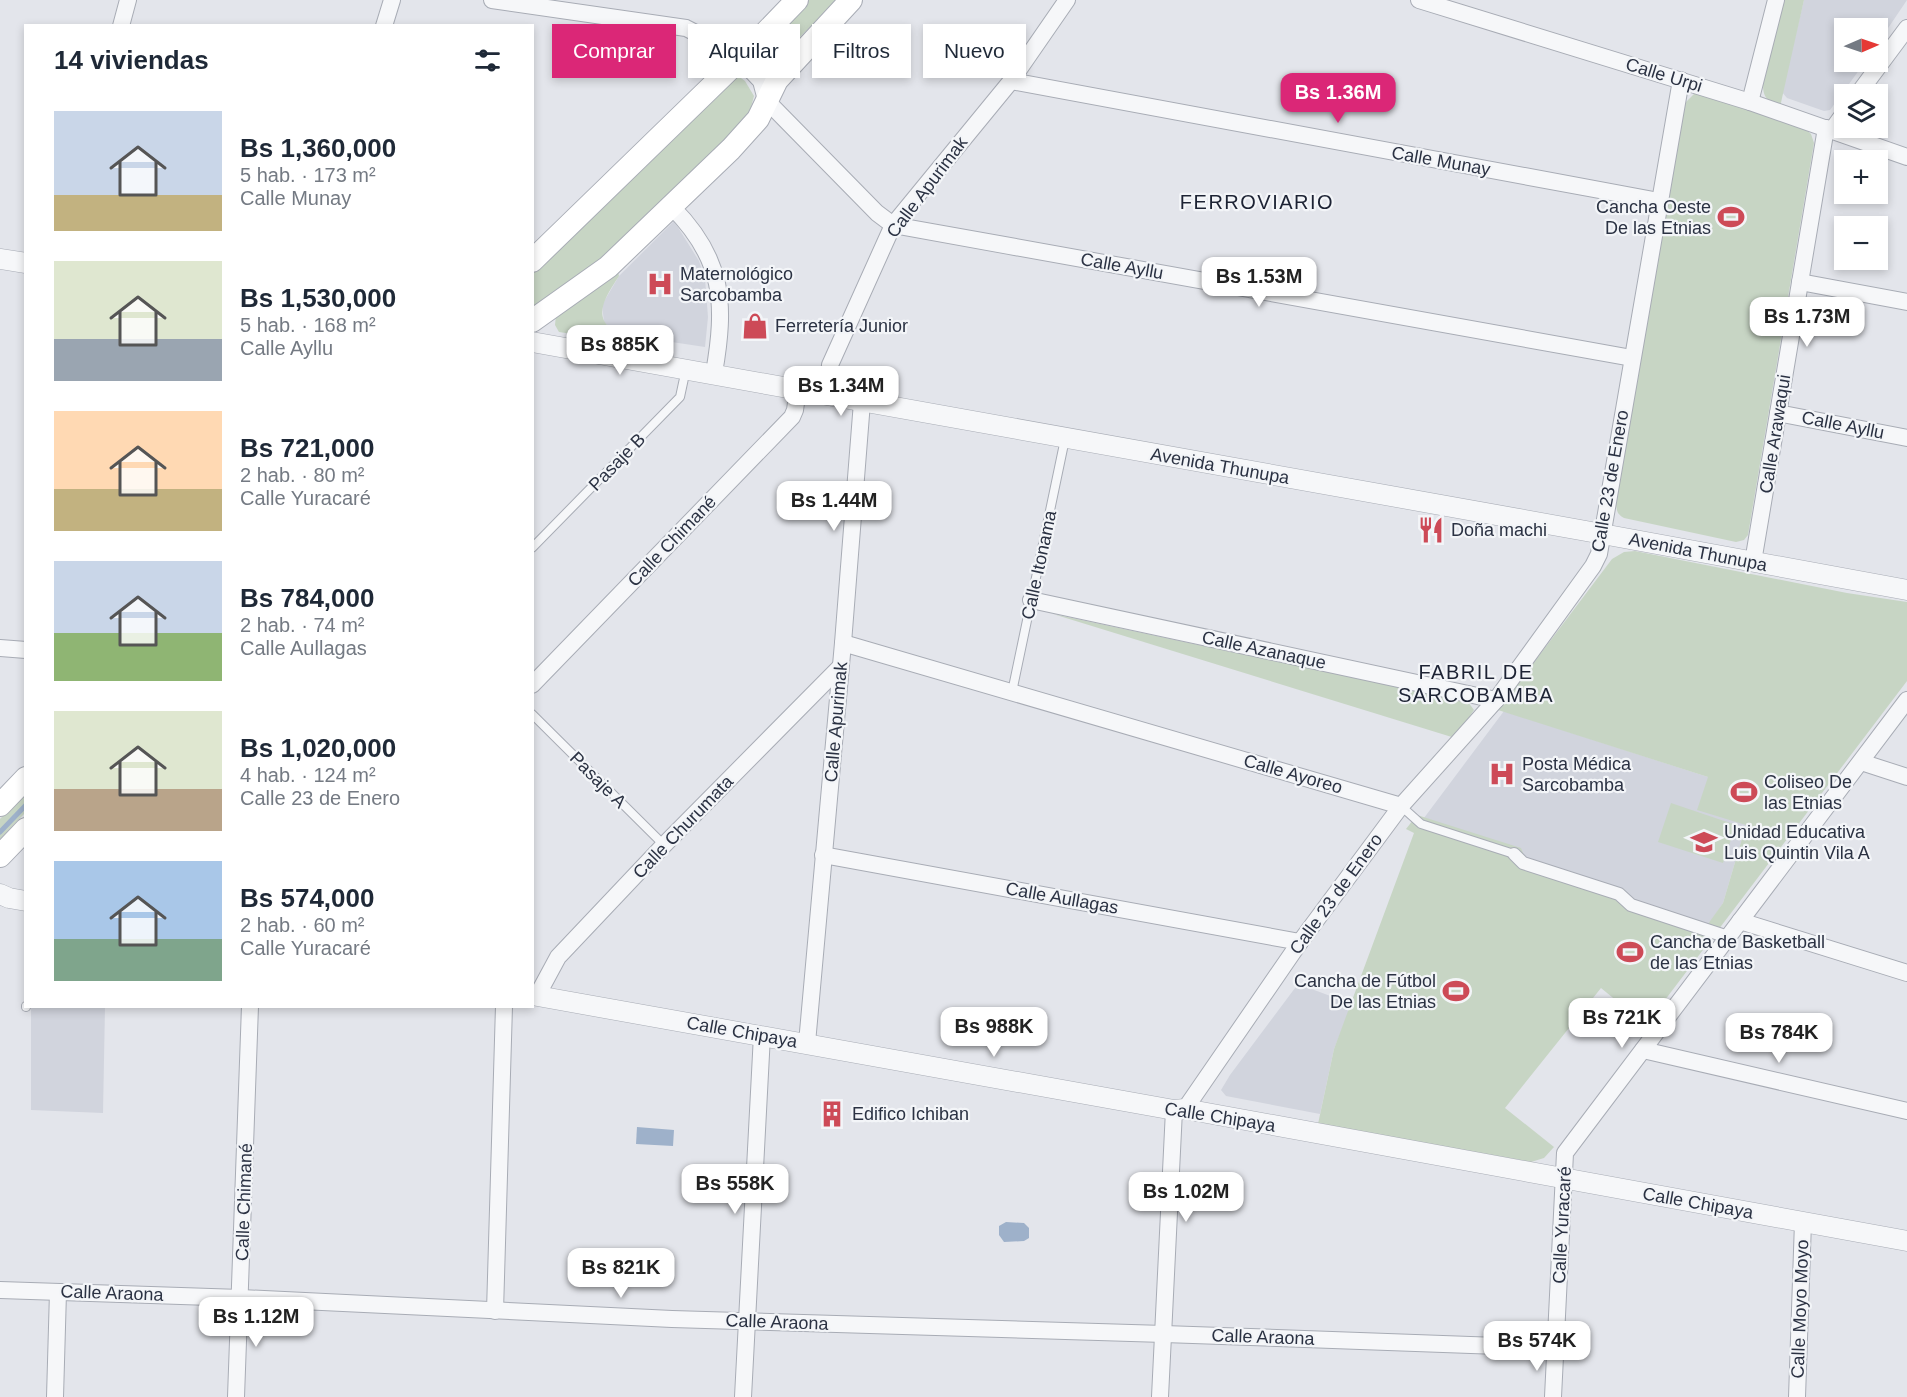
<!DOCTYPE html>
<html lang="es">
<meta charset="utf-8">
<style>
:root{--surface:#fff;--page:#f2f2f3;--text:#1f2937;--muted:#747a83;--accent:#db2777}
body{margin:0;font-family:Helvetica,sans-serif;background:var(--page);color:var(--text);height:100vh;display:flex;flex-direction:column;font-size:22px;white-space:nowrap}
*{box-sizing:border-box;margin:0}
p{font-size:20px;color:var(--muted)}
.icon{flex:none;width:33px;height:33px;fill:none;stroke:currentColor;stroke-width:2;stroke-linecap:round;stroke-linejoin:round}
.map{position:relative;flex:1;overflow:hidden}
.panel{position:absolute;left:24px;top:24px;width:510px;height:984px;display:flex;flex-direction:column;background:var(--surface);border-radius:0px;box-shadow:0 3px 9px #0003}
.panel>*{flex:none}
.top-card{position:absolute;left:552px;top:24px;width:570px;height:54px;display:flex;gap:12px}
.needle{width:39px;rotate:88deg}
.controls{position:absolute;left:1834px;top:18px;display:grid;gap:12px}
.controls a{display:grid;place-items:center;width:54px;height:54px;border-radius:0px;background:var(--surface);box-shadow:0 3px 9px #0003;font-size:30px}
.price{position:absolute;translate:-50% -51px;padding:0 14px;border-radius:12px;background:#fff;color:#222;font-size:20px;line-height:39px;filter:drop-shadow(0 2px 3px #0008)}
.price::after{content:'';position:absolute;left:50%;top:36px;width:18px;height:14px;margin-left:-9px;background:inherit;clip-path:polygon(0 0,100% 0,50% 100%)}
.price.on{background:var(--accent);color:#fff}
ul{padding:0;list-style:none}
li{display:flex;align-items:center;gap:18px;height:150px;padding:0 30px}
li span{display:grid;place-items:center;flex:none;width:168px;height:120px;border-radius:0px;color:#555}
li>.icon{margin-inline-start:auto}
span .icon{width:72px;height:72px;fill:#fffc;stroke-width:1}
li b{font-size:26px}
h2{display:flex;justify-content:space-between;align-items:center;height:72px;padding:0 30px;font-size:26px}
.chip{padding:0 21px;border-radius:0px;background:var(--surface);box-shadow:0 3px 9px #0003;font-size:21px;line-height:54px}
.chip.on{background:var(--accent);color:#fff}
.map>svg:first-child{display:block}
</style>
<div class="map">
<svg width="1907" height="1397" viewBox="0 0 1907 1397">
<rect width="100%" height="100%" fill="#e3e5eb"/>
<g fill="#d1d4dd">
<polygon points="1804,0 1907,0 1878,43 1878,28 1845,28 1845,62 1865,62 1830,110 1824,111 1787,98 1782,92"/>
<polygon points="674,221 699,261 705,279 708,317 705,347 625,335 614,331 604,322 602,305 619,276"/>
<polygon points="1504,711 1708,777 1746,825 1723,903 1709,924 1632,899 1624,889 1525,858 1424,818"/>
<polygon points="1298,984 1352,1004 1334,1049 1320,1114 1226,1096 1221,1090 1230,1075"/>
<polygon points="31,1007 105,1007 103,1113 31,1110"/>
</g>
<g fill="#c7d5c4">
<polygon points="809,0 836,0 770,68 757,54"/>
<path d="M1783,0H1804L1780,107C1768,102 1763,98 1763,85Z"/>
<polygon points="737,75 745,81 754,96 750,111 741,125 607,254 533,308 533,272"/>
<path d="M1694,94H1701L1804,128L1811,134L1814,143L1748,535L1744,540L1736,542L1624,518C1616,514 1616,508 1616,499L1685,103Z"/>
<path d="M617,267L619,276C604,299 588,323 625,335L626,342L559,332L555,325L556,315Z"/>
<polygon points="1635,551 1847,593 1907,602 1907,681 1646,1025 1601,988 1505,1108 1554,1147 1544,1158 1531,1162 1318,1124 1334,1049 1414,833 1406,829 1417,815 1521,848 1525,858 1624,889 1632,899 1708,924 1723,903 1746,825 1697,810 1708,777 1498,710 1612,559 1624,552"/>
<polygon points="1053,614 1468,702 1474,710 1455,738"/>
<polygon points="25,793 25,813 0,839 0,819"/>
<polygon points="1671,803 1736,825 1723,863 1658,842"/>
</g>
<g fill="#9eb1ca">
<polygon points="637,1127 674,1130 673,1146 636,1144"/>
<polygon points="1006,1222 1024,1223 1029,1228 1029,1238 1024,1241 1004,1242 999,1235 999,1226"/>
</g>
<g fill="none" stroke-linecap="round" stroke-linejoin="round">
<polyline stroke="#9eb1ca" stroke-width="5" points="0,832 26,805"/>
<g stroke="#a8acb5" stroke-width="10">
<g id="service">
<polyline points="532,548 680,397 686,369"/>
<polyline points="1012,692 1065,439"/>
<polyline points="532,714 664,845"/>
<polyline points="1401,806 1421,824 1514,854"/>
<polyline points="26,1006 26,1007"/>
</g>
</g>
<g stroke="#a8acb5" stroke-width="14">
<polyline id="pedestrian" points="1514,854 1523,863 1619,894 1631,905 1728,937"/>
</g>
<g stroke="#a8acb5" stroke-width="18">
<g id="minor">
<polyline points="492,0 686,28 727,49 740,59 761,81 766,100 877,213 893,225 1632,358"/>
<polyline points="1419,0 1750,102 1907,157"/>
<polyline points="121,26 128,0"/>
<polyline points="384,26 392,0"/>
<polyline points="1011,81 1659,201"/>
<polyline points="1858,94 1907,28"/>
<polyline points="1750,102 1776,0"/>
<polyline points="1832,130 1845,112"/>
<path d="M672,207C724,259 726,304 714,373"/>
<polyline points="1800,282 1907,302"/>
<polyline points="827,395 830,365 893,225 1011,81 1067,0"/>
<polyline points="1778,413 1907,438"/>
<polyline points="1753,562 1826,128"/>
<polyline points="1031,600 1496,700"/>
<polyline points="843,643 1401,806"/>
<polyline points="0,648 26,650"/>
<polyline points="532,685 792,417 795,410 798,389"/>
<polyline points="1861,762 1907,777"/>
<polyline points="823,855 1300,942"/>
<polyline points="1740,921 1907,973"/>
<polyline points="537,996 558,957 664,845 840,667"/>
<polyline points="807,1043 843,643 862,402"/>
<polyline points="1643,1050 1907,1111"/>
<polyline points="1185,1109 1300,942 1401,806 1496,700 1593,566 1599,554 1681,80"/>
<polyline points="0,1290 241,1298 672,1319 1164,1334 1555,1348"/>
<polyline points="495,1311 504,1006"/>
<polyline points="55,1397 58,1292"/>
<polyline points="236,1397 250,1006"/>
<polyline points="743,1397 762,1035"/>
<polyline points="1160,1397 1174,1110"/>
<polyline points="1553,1397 1565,1153 1907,700"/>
<polyline points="1797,1397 1803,1222"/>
</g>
</g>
<g stroke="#a8acb5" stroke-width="21">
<g id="tertiary">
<polyline points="0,259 26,263"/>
<polyline points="532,342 1586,531 1907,590"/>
<polyline points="0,894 9,898 26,901"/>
<polyline points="532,995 1174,1110 1185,1109 1907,1241"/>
</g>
</g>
<g stroke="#a8acb5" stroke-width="24">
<g id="secondary">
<polyline points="532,261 740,59 797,0"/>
<polyline points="532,321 608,267 731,149 758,119 777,80 851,0"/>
<polyline points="0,805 26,778"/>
<polyline points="0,856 26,829"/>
</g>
</g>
<use href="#service" stroke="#f6f7f9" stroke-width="8"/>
<use href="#pedestrian" stroke="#f6f7f9" stroke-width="12"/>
<use href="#minor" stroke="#f6f7f9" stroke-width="16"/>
<use href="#tertiary" stroke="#f6f7f9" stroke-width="20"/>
<use href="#secondary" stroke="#fff" stroke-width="22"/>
</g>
<defs>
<g id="stadium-bare" transform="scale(2.07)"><path d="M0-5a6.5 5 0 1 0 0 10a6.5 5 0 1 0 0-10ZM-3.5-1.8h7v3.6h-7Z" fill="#cd4a57" stroke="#f3f5f8" stroke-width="2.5" paint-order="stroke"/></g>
<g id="hospital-bare" transform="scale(2.07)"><path d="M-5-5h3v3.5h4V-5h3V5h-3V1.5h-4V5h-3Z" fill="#cd4a57" stroke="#f3f5f8" stroke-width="2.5" paint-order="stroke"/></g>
<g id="shop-bare" transform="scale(2.07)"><path d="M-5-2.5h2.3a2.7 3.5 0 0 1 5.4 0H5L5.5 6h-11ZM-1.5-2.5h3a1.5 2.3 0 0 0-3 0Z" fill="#cd4a57" stroke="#f3f5f8" stroke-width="2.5" paint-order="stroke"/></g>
<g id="restaurant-bare" transform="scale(2.07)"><path d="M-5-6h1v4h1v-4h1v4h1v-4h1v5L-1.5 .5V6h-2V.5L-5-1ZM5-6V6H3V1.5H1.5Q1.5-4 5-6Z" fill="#cd4a57" stroke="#f3f5f8" stroke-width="2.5" paint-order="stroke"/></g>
<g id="school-bare" transform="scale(2.07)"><path d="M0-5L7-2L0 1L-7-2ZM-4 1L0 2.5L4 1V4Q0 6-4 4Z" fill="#cd4a57" stroke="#f3f5f8" stroke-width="2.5" paint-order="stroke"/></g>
<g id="building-bare" transform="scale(2.07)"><path d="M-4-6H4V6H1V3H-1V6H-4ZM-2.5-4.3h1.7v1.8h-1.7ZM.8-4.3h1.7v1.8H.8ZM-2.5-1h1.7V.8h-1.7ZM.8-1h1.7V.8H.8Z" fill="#cd4a57" stroke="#f3f5f8" stroke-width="2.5" paint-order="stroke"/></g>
</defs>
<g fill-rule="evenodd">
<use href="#stadium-bare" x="1731" y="217"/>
<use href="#hospital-bare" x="660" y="284"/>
<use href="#shop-bare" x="755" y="326"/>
<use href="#restaurant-bare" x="1431" y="530"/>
<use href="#hospital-bare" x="1502" y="774"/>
<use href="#stadium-bare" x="1744" y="792"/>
<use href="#school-bare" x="1704" y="842"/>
<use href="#stadium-bare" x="1630" y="952"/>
<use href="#stadium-bare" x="1456" y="991"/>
<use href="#building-bare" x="832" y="1114"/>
</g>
<g text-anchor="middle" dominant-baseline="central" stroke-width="4.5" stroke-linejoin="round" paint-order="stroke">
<g font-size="18" fill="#2b3243" stroke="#f3f5f8">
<text transform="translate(1664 75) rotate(17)">Calle Urpi</text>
<text transform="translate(1441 161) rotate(10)">Calle Munay</text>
<text transform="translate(927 187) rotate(-53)">Calle Apurimak</text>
<text transform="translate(1122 266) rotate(10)">Calle Ayllu</text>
<text transform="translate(1843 425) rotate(11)">Calle Ayllu</text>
<text transform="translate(1775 434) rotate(-81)">Calle Arawaqui</text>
<text transform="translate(617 462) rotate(-46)">Pasaje B</text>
<text transform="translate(1220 466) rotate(10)">Avenida Thunupa</text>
<text transform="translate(1610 481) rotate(-80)">Calle 23 de Enero</text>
<text transform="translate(672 541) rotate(-46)">Calle Chimané</text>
<text transform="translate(1698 552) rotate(11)">Avenida Thunupa</text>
<text transform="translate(1039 565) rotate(-78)">Calle Itonama</text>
<text transform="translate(1264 650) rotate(12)">Calle Azanaque</text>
<text transform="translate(836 722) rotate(-85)">Calle Apurimak</text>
<text transform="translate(1293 774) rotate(16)">Calle Ayoreo</text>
<text transform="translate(598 780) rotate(45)">Pasaje A</text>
<text transform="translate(683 827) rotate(-46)">Calle Churumata</text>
<text transform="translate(1336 894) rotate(-54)">Calle 23 de Enero</text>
<text transform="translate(1062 898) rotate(10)">Calle Aullagas</text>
<text transform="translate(742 1032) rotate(10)">Calle Chipaya</text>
<text transform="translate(1220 1117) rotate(9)">Calle Chipaya</text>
<text transform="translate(244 1202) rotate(-88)">Calle Chimané</text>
<text transform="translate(1698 1203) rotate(10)">Calle Chipaya</text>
<text transform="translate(1562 1225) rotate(-87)">Calle Yuracaré</text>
<text transform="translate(112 1293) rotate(2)">Calle Araona</text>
<text transform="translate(1800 1309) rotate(-88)">Calle Moyo Moyo</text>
<text transform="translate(777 1322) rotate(2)">Calle Araona</text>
<text transform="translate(1263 1337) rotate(2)">Calle Araona</text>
</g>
<g font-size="18" fill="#2b3243" stroke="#f3f5f8" text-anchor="start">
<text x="1711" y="207" text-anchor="end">Cancha Oeste<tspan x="1711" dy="21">De las Etnias</tspan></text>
<text x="680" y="274">Maternológico<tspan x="680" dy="21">Sarcobamba</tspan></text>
<text x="775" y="326">Ferretería Junior</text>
<text x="1451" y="530">Doña machi</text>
<text x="1522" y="764">Posta Médica<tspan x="1522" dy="21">Sarcobamba</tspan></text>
<text x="1764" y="782">Coliseo De<tspan x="1764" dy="21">las Etnias</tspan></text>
<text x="1724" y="832">Unidad Educativa<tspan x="1724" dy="21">Luis Quintin Vila A</tspan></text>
<text x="1650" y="942">Cancha de Basketball<tspan x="1650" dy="21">de las Etnias</tspan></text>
<text x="1436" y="981" text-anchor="end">Cancha de Fútbol<tspan x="1436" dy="21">De las Etnias</tspan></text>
<text x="852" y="1114">Edifico Ichiban</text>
</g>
<g font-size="20" letter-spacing="1.5" fill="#1d2334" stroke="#f3f5f8">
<text x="1257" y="202">FERROVIARIO</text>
<text x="1476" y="672">FABRIL DE<tspan x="1476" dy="23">SARCOBAMBA</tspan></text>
</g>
</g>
</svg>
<div class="controls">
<a><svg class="needle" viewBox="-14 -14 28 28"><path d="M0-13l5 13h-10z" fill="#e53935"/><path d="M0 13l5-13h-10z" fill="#747a83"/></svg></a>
<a><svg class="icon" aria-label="layers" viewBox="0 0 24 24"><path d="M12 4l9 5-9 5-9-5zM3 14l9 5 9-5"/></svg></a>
<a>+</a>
<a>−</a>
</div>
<b class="price on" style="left:1338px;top:124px">Bs 1.36M</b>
<b class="price" style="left:1259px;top:308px">Bs 1.53M</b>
<b class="price" style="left:1807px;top:348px">Bs 1.73M</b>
<b class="price" style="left:620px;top:376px">Bs 885K</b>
<b class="price" style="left:841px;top:417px">Bs 1.34M</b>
<b class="price" style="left:834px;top:532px">Bs 1.44M</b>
<b class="price" style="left:1622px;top:1049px">Bs 721K</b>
<b class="price" style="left:994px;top:1058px">Bs 988K</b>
<b class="price" style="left:1779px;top:1064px">Bs 784K</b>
<b class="price" style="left:735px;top:1215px">Bs 558K</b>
<b class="price" style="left:1186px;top:1223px">Bs 1.02M</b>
<b class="price" style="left:621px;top:1299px">Bs 821K</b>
<b class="price" style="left:256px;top:1348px">Bs 1.12M</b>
<b class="price" style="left:1537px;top:1372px">Bs 574K</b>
<div class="top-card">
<a class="chip on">Comprar</a>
<a class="chip">Alquilar</a>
<a class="chip">Filtros</a>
<a class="chip">Nuevo</a>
</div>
<section class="panel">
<h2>14 viviendas<svg class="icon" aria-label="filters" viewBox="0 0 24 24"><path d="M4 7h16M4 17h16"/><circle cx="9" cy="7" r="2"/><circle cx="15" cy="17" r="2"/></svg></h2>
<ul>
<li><span style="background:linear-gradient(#c9d6e8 70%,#c2b280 0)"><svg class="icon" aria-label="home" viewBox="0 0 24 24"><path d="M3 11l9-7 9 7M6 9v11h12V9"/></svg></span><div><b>Bs 1,360,000</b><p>5 hab. · 173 m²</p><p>Calle Munay</p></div></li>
<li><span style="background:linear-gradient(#dfe7d0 65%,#9aa5b1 0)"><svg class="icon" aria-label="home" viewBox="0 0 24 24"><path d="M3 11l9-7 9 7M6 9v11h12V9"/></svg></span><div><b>Bs 1,530,000</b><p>5 hab. · 168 m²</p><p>Calle Ayllu</p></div></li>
<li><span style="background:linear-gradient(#ffd9b3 65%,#c2b280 0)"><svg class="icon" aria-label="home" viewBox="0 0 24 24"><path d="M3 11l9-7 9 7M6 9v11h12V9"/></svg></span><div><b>Bs 721,000</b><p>2 hab. · 80 m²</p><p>Calle Yuracaré</p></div></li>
<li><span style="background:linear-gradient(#c9d6e8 60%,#8fb573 0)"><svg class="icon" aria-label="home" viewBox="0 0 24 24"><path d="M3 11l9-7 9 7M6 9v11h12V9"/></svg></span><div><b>Bs 784,000</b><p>2 hab. · 74 m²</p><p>Calle Aullagas</p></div></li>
<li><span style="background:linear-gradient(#dfe7d0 65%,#b9a48a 0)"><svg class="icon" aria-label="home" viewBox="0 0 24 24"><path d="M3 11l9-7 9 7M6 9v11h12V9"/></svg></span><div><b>Bs 1,020,000</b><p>4 hab. · 124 m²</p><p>Calle 23 de Enero</p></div></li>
<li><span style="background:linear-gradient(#a9c7e8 65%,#7fa58c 0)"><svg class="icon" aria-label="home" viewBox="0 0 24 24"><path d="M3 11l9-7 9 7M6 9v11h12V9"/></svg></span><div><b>Bs 574,000</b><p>2 hab. · 60 m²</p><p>Calle Yuracaré</p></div></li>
</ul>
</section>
</div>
